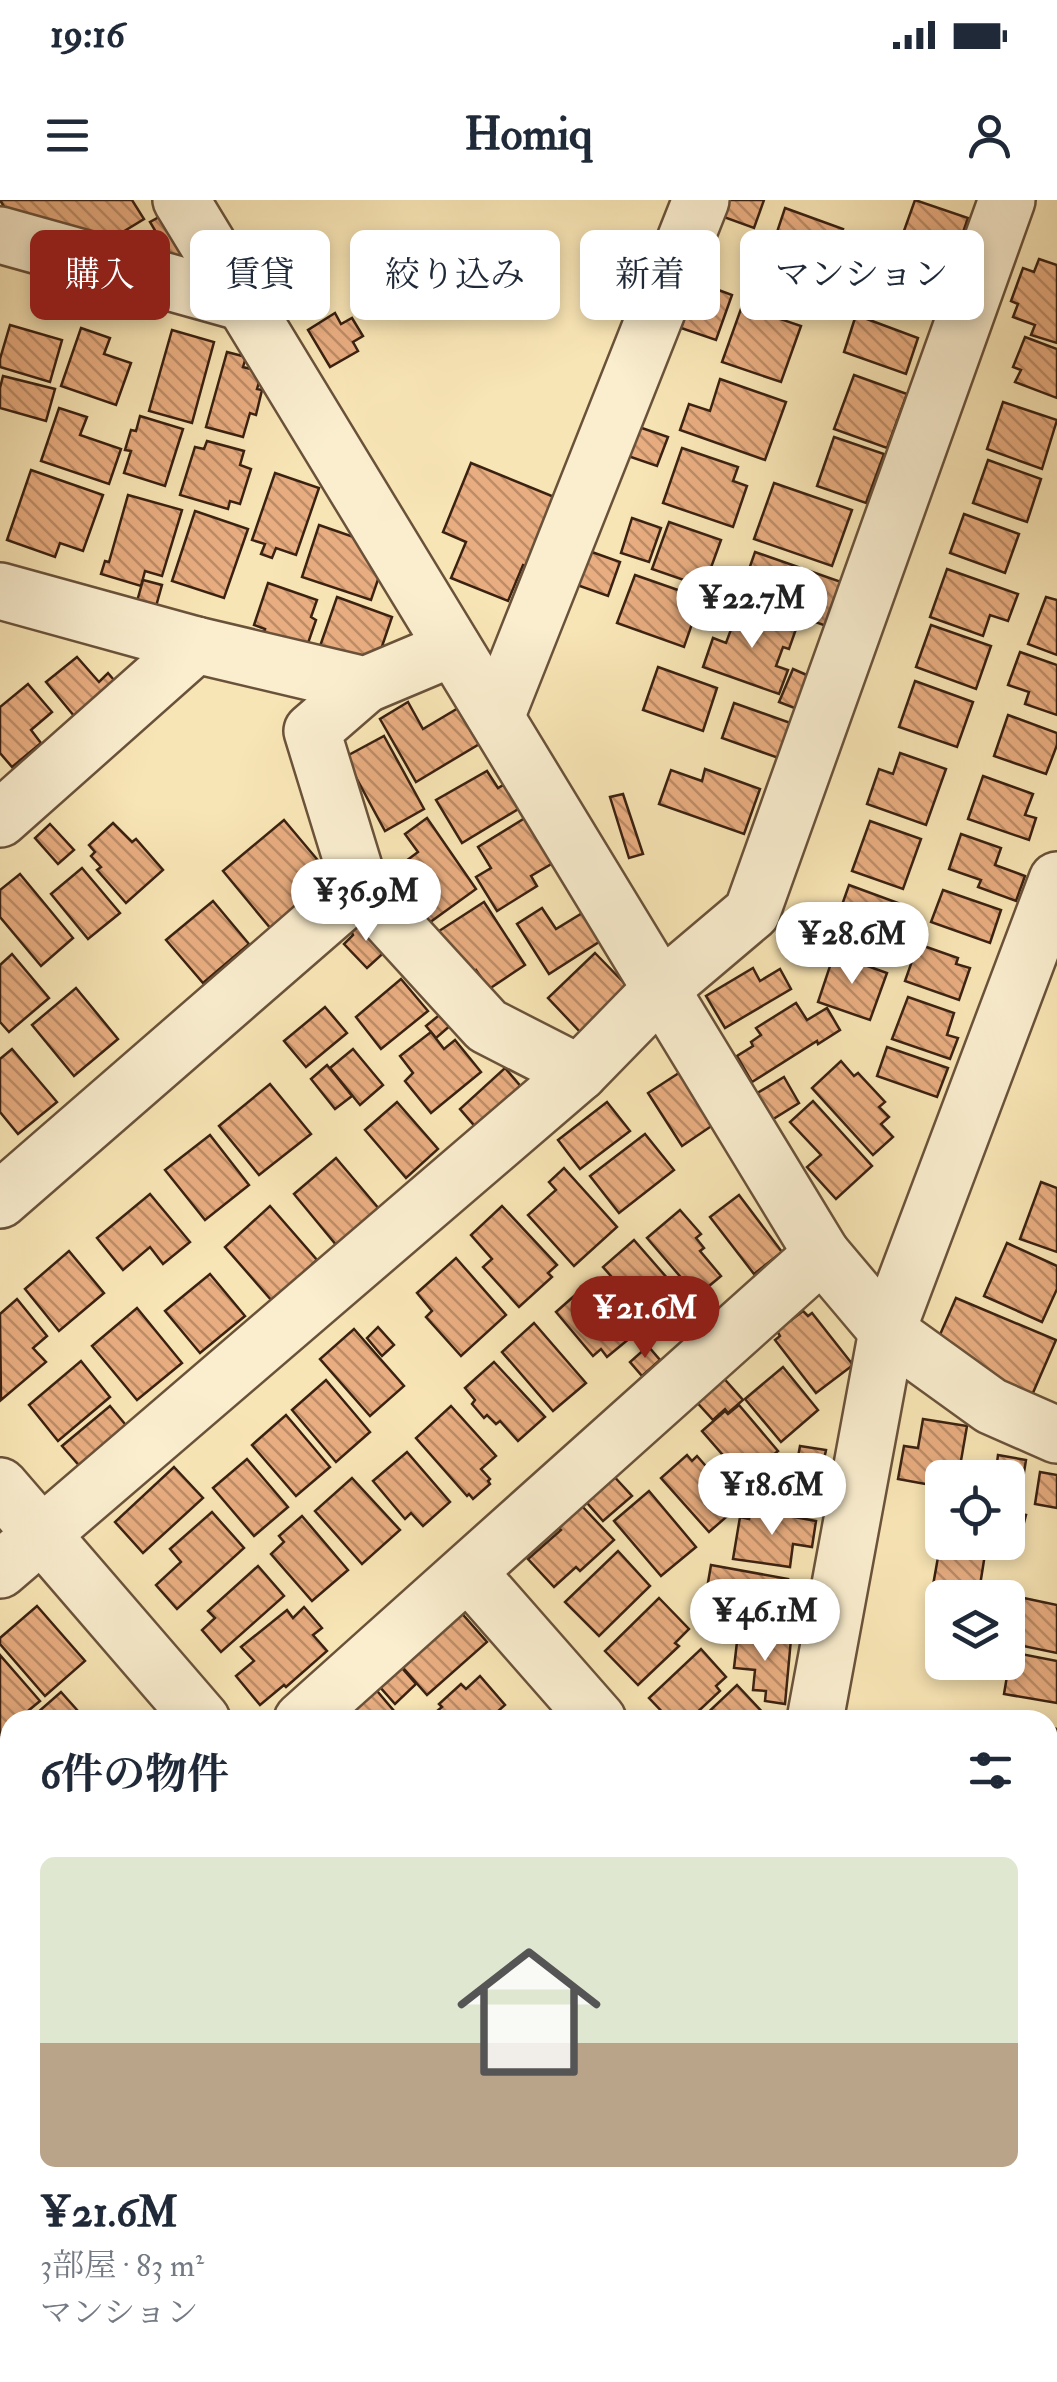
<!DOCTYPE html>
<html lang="ja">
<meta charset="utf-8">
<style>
:root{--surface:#fff;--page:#f2f2f3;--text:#1f2937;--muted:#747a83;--accent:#8f2418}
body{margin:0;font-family:"IM FELL Double Pica","Noto Serif JP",serif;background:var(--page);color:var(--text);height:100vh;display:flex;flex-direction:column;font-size:38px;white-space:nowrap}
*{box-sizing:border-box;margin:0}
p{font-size:32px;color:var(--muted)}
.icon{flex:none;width:55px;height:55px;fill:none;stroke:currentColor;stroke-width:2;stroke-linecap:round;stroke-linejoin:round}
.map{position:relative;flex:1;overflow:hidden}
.drawer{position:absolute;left:0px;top:1510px;width:1058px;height:672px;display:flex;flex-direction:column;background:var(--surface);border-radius:30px 30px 0 0;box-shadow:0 5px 15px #0003}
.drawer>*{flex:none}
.hud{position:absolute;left:30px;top:30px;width:998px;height:90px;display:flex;gap:20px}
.fabs{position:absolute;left:925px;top:1260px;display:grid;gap:20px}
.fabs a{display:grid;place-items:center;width:100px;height:100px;border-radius:15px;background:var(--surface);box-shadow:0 5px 15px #0003;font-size:50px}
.price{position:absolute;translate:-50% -85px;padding:0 22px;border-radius:35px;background:#fff;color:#222;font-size:32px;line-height:65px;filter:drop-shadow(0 2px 5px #0008)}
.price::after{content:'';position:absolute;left:50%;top:60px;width:30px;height:22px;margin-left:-15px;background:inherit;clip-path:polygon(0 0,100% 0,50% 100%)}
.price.active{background:var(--accent);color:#fff}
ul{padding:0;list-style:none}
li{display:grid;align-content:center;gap:20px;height:530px;padding:0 40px}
li span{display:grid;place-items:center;height:310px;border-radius:15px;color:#555}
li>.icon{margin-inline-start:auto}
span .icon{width:180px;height:180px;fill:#fffc;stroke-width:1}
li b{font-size:42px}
h2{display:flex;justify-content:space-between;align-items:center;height:120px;padding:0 40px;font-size:42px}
.pill{padding:0 35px;border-radius:15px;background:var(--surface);box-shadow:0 5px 15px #0003;font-size:35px;line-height:90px}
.pill.active{background:var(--accent);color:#fff}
.status{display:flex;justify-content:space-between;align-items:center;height:70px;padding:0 50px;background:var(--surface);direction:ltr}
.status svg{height:28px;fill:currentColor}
header{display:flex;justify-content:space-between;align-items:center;height:130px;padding:0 40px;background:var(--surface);font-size:45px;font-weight:700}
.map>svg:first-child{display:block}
</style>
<div class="status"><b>19:16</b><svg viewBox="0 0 49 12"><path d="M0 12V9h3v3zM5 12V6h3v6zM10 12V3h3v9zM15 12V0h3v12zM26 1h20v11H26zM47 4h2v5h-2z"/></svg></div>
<header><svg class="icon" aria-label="menu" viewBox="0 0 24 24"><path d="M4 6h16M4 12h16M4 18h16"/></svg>Homiq<svg class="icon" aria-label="person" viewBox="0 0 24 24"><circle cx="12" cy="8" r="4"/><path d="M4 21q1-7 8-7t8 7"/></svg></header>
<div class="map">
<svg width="1057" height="2182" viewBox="0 0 1057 2182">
<defs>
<pattern id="building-back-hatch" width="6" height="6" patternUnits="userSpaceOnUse" patternTransform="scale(2.5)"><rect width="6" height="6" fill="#e8ad80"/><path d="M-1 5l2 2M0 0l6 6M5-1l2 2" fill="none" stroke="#bd8c67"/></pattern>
</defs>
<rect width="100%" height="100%" fill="#f8e5b5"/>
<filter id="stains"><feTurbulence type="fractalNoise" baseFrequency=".002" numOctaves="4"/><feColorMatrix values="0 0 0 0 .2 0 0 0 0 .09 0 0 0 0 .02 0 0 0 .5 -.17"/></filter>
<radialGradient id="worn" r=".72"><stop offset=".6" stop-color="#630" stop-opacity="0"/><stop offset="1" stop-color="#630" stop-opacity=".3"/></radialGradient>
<g fill="url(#building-back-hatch)" stroke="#3a2111" stroke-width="2.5">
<polygon points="0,0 132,0 144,19 103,44 11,18"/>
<polygon points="714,0 764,0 754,28 710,12"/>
<polygon points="915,0 968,18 953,61 900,42"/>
<polygon points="785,8 843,29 827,76 769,56"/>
<polygon points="161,16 183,55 173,61 150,22"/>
<polygon points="888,48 950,69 935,114 871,92"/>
<polygon points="758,59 820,80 806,118 745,96"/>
<polygon points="1039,59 1057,65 1057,143 1031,135 1035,125 1013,117 1018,104 1011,101 1023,68 1034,72"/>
<polygon points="697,82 732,95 716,140 681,128"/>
<polygon points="742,106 801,126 781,182 722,162"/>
<polygon points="335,113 341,124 352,118 363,136 353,142 358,151 330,167 308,130"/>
<polygon points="856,115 918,138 906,174 844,152"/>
<polygon points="10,125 62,140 50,182 0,167 0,159"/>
<polygon points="81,128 110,138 104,154 131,163 116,205 61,186"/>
<polygon points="172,130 214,142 192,223 149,211"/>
<polygon points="1025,137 1057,149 1057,198 1015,182 1021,170 1013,167"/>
<polygon points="227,152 246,157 243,167 262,172 257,189 262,190 256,215 250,213 243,237 206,227"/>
<polygon points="854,175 907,194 887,248 834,229"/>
<polygon points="3,176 55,189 46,221 0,208 0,188"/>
<polygon points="720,179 786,202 765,260 680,230 689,204 710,211"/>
<polygon points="1003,202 1057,220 1042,269 987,249"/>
<polygon points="59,208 87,217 80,235 121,249 109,284 41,261"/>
<polygon points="140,216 183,229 165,286 124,273 131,251 125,250 131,230 136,231"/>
<polygon points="636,226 668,237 657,266 625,255"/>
<polygon points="834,237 884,254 866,303 817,286"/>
<polygon points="207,241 244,251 240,265 251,269 240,304 230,301 228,309 180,295 195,247 204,249"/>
<polygon points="682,248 738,267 733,281 747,286 733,327 663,303"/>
<polygon points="988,260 1041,279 1027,322 973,303"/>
<polygon points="471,263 564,301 536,370 523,365 508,401 451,378 466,342 443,332"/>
<polygon points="31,270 103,295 83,351 60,343 55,357 7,340"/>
<polygon points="275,273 319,288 296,355 276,348 272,358 261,354 265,344 252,340"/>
<polygon points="774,283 852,310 832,366 754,339"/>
<polygon points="128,295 182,310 162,376 145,371 141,386 101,374 105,361 109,362"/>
<polygon points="195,311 248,329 224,398 172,381"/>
<polygon points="964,314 1019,334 1005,373 950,353"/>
<polygon points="632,318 661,328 649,362 621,353"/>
<polygon points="669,322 721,340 704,387 652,369"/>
<polygon points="319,325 371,343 384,362 371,400 302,377"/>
<polygon points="589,351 620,362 608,396 577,385"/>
<polygon points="755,352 844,383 829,427 740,395"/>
<polygon points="947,369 1018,394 1008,421 990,415 983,436 930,417"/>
<polygon points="635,375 701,398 684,447 617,423"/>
<polygon points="143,380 162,385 153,417 134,412"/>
<polygon points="268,383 317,400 311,417 316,420 306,449 263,435 265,429 254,425"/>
<polygon points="337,397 392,417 374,470 318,452"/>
<polygon points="1046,397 1057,400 1057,455 1028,444"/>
<polygon points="739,408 796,429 789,449 783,447 776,466 788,470 779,494 703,467 713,438 726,443"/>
<polygon points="931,425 991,446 976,489 916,467"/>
<polygon points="1020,452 1057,465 1057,515 1025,504 1029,492 1008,485"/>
<polygon points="77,457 99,482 108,473 125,493 84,528 46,482"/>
<polygon points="658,467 717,488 703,531 643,510"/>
<polygon points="793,469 823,482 810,514 779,502"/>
<polygon points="915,481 973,502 957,547 899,527"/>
<polygon points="28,484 52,512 31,530 41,543 12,567 0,553 0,507"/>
<polygon points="408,502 423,529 460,507 481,543 416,582 380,519"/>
<polygon points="734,503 799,526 787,561 722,538"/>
<polygon points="1008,515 1057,533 1057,545 1046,574 994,556"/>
<polygon points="384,536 424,609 385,631 345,557"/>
<polygon points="900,553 946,569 926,625 867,604 879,569 893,574"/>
<polygon points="705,569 760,589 744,634 659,604 671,570 702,581"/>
<polygon points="487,571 498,588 510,581 525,605 462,643 436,600"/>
<polygon points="983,576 1033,594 1025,615 1036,618 1029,640 968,619"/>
<polygon points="623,594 643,654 629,658 610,597"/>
<polygon points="427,618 476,689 429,723 413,701 419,696 398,667 418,652 405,634"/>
<polygon points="525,618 553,663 531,676 537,686 497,711 476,677 491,668 478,647"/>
<polygon points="284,620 337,683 276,735 223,671"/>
<polygon points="870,621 921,639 903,689 852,671"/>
<polygon points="113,623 132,642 136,639 163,670 126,703 97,670 101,667 91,656 95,652 89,645"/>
<polygon points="50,624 74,650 58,664 35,638"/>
<polygon points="961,634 1001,648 995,665 1025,676 1016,701 978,687 981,680 949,669"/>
<polygon points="82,668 120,713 88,739 51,694"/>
<polygon points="20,674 73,738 41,766 0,717 0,690"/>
<polygon points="849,685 898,703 880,753 831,736"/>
<polygon points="943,690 1001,710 990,743 931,722"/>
<polygon points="213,701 249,744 203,783 166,740"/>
<polygon points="484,702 525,765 489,789 476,770 468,775 439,731"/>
<polygon points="542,708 556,729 584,712 602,740 549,774 517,724"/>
<polygon points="364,720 389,748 367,768 344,744 353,735 351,731"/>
<polygon points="918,744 958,758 956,764 970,768 959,800 905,781"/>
<polygon points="595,753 629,788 582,834 548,798"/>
<polygon points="12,754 49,798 9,832 0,822 0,765"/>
<polygon points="834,754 887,773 870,820 818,802"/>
<polygon points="753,768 760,781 780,769 791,789 725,828 706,796"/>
<polygon points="401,779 428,811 381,849 356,817"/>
<polygon points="76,788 118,839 74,876 32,825"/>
<polygon points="908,797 954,813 947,835 958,838 950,859 892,839"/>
<polygon points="796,803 807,820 827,808 840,830 818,844 817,841 752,882 737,856 753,846 751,842 761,835 756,828"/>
<polygon points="325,807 347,833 306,867 284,841"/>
<polygon points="443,812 452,824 436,838 426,826"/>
<polygon points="431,832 444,849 455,840 481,872 431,913 405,881 413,873 400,856"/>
<polygon points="887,847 948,868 937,897 877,876"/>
<polygon points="12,849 57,902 18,934 0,912 0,859"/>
<polygon points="353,849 383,885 360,905 330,868"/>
<polygon points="841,861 854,876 858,873 885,902 879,907 889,917 881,924 893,937 873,955 812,888"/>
<polygon points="327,865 352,896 335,909 311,879"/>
<polygon points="505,868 529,896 484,937 460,909"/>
<polygon points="682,871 716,923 682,946 648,893"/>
<polygon points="784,877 799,903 770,921 754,895"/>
<polygon points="270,884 311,934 259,975 219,926"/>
<polygon points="813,901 872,966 836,999 807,967 821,955 790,922"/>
<polygon points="397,902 438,949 406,978 365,930"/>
<polygon points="607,902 630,931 580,969 558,940"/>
<polygon points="645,934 674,970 619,1013 590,976"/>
<polygon points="210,935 249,985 205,1020 165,970"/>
<polygon points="336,958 380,1010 337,1046 294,994"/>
<polygon points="564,968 617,1027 574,1066 528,1015 556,990 549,982"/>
<polygon points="1041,982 1057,988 1057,1052 1020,1039"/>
<polygon points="150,994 190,1042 163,1064 150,1047 123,1070 97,1038"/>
<polygon points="739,995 782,1052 754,1074 710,1017"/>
<polygon points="270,1006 317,1060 272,1101 225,1047"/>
<polygon points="502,1006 557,1065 548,1073 552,1077 519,1107 483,1067 492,1059 471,1035"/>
<polygon points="680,1010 701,1034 696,1038 704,1048 700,1051 721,1076 697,1096 647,1038"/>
<polygon points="634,1040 681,1094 650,1121 603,1067"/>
<polygon points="1007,1043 1057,1066 1057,1089 1042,1122 984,1096"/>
<polygon points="69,1051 104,1093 59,1131 25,1089"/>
<polygon points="456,1058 506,1115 461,1156 426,1117 432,1111 417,1093"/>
<polygon points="210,1074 245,1116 200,1153 165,1111"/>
<polygon points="591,1081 636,1133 607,1157 601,1149 593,1156 556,1112"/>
<polygon points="956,1098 1056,1140 1032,1195 932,1153"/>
<polygon points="17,1099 47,1136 33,1148 46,1162 1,1200 0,1114"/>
<polygon points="137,1108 182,1163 137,1200 92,1146"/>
<polygon points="803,1111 808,1116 812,1113 853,1165 816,1193 775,1140 780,1136 777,1131"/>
<polygon points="534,1123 586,1183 553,1211 502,1152"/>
<polygon points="378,1127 394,1145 382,1156 367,1138"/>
<polygon points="354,1129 404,1186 370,1216 320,1159"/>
<polygon points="648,1146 660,1160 642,1176 630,1162"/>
<polygon points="81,1161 110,1197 58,1241 29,1205"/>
<polygon points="494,1162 545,1217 518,1241 500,1221 496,1224 487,1215 484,1218 472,1204 475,1200 465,1188"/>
<polygon points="783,1167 818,1210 781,1242 745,1199"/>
<polygon points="720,1174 743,1200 728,1213 725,1209 713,1220 693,1198"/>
<polygon points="326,1180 370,1232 336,1262 292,1210"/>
<polygon points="739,1205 778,1251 773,1255 778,1260 749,1285 702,1231 725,1211 728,1214"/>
<polygon points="110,1206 130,1230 83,1270 62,1246"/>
<polygon points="451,1206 496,1256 481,1269 490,1279 488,1281 490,1284 473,1299 469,1294 467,1296 416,1238"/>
<polygon points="286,1215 330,1267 296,1296 252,1245"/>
<polygon points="923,1219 967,1226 958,1278 942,1278 942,1287 898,1279 904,1246 918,1248"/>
<polygon points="800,1246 826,1250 822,1269 836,1271 828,1314 770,1305 778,1265 796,1268"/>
<polygon points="407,1252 450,1302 423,1326 411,1313 405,1319 373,1281"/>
<polygon points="687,1255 692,1261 697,1256 740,1305 709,1332 661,1278"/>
<polygon points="998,1255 1026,1260 1020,1297 1008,1295 1008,1278 995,1278"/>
<polygon points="247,1259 288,1307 254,1336 213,1288"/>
<polygon points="174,1267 203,1298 143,1353 115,1322"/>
<polygon points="609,1271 632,1296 603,1321 581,1296"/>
<polygon points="1040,1272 1057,1275 1057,1308 1035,1304"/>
<polygon points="352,1278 400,1330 362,1364 315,1311"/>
<polygon points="649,1291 696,1347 661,1376 614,1321"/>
<polygon points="580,1304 614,1340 580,1371 576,1367 554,1387 528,1359 561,1330 557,1326"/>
<polygon points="752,1309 816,1321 812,1347 793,1344 790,1367 733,1359 740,1317 749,1319"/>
<polygon points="1008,1311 1026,1315 1020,1338 1008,1336"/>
<polygon points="212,1312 244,1348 177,1409 156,1385 181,1362 170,1349"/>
<polygon points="302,1316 348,1370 312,1401 271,1354 284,1342 279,1336"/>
<polygon points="940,1346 985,1354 978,1398 932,1391"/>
<polygon points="618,1351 650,1386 599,1436 565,1402"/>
<polygon points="711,1365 788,1379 782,1410 759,1406 757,1415 704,1406"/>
<polygon points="258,1366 284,1396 221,1452 202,1430 215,1418 208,1411"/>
<polygon points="1019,1397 1057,1405 1057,1453 1009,1443"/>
<polygon points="659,1398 689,1429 675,1443 679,1446 638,1485 605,1451"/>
<polygon points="37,1406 85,1461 45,1496 0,1444 0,1438"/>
<polygon points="304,1407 322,1428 313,1435 327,1451 286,1487 284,1485 260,1505 236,1476 254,1461 241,1447 287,1410 293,1418"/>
<polygon points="458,1409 487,1442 427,1495 398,1462"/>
<polygon points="738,1433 791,1439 785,1504 765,1501 766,1491 753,1490 755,1470 734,1468"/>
<polygon points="701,1449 726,1477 716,1486 720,1491 689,1520 670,1520 649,1498"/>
<polygon points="1011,1452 1057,1461 1057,1503 1004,1494"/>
<polygon points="0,1455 40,1501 17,1520 10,1520 10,1526 0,1535"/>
<polygon points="394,1459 416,1484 395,1504 372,1478"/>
<polygon points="480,1476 505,1505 488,1520 426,1520 442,1507 439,1504 461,1484 466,1489"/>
<polygon points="372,1485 400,1518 398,1520 341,1520"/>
<polygon points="737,1485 765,1515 765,1520 700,1520"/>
<polygon points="61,1492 86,1520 29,1520"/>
<polygon points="1048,1527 1057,1529 1057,1573 1048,1571"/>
<polygon points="0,1627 10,1630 10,1655 0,1688"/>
<polygon points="0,1850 9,1854 10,1851 10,1907 0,1902"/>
<polygon points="0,1941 10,1946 10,1963 0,1984"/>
<polygon points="440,2172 497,2172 493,2182 450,2182 438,2177"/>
<polygon points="509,2172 553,2172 560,2176 557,2182 505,2182"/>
<polygon points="633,2172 690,2172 686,2182 634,2182 630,2180"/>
<polygon points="700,2172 747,2172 743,2182 696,2182"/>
</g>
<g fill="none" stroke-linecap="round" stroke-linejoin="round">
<g stroke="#6a523a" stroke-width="60">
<g id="minor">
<polyline points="181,0 822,1054"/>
<polyline points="0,35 244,103"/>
<polyline points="0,391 196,445 365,485 453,448"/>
<polyline points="365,485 312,531 360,687 487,826 579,873"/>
<polyline points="496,517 701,0"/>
<polyline points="0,619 196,445"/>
<polyline points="0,1000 360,687"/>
<polyline points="0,1370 579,873 661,789 752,712 1007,0"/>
<polyline points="468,1372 598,1520"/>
<polyline points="302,1520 822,1054 887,1131 991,1206 1057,1235"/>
<polyline points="815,1520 887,1131 1057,680"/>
<polyline points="0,2055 10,2031"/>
<polyline points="259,2172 280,2182"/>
</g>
</g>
<g stroke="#6a523a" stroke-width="60">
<g id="tertiary">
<polyline points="0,1286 202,1520"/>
<polyline points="0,1766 10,1770"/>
<polyline points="1048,1884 1057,1835"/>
<polyline points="1017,2172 1039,2182"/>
</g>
</g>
<use href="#minor" stroke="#faeecf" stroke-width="55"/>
<use href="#tertiary" stroke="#faeecf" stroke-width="55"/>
</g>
<rect width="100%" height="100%" filter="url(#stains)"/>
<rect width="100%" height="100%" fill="url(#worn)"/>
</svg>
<div class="fabs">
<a><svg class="icon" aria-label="locate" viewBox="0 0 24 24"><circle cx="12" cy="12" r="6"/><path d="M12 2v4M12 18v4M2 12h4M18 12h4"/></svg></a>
<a><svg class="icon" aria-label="layers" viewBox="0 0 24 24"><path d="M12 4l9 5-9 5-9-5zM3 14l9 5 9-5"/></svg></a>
</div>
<b class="price" style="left:752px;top:451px">¥22.7M</b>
<b class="price" style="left:366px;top:744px">¥36.9M</b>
<b class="price" style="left:852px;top:787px">¥28.6M</b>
<b class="price active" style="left:645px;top:1161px">¥21.6M</b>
<b class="price" style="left:772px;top:1338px">¥18.6M</b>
<b class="price" style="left:765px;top:1464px">¥46.1M</b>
<div class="hud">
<a class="pill active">購入</a>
<a class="pill">賃貸</a>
<a class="pill">絞り込み</a>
<a class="pill">新着</a>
<a class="pill">マンション</a>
</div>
<section class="drawer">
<h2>6件の物件<svg class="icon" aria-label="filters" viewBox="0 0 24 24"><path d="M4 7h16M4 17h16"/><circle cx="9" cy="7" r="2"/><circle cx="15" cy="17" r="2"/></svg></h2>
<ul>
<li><span style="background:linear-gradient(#dfe7d0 60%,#b9a48a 0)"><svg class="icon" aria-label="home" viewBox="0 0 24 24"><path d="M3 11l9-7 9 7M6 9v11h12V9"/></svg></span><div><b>¥21.6M</b><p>3部屋 · 83 m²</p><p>マンション</p></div></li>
</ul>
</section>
</div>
